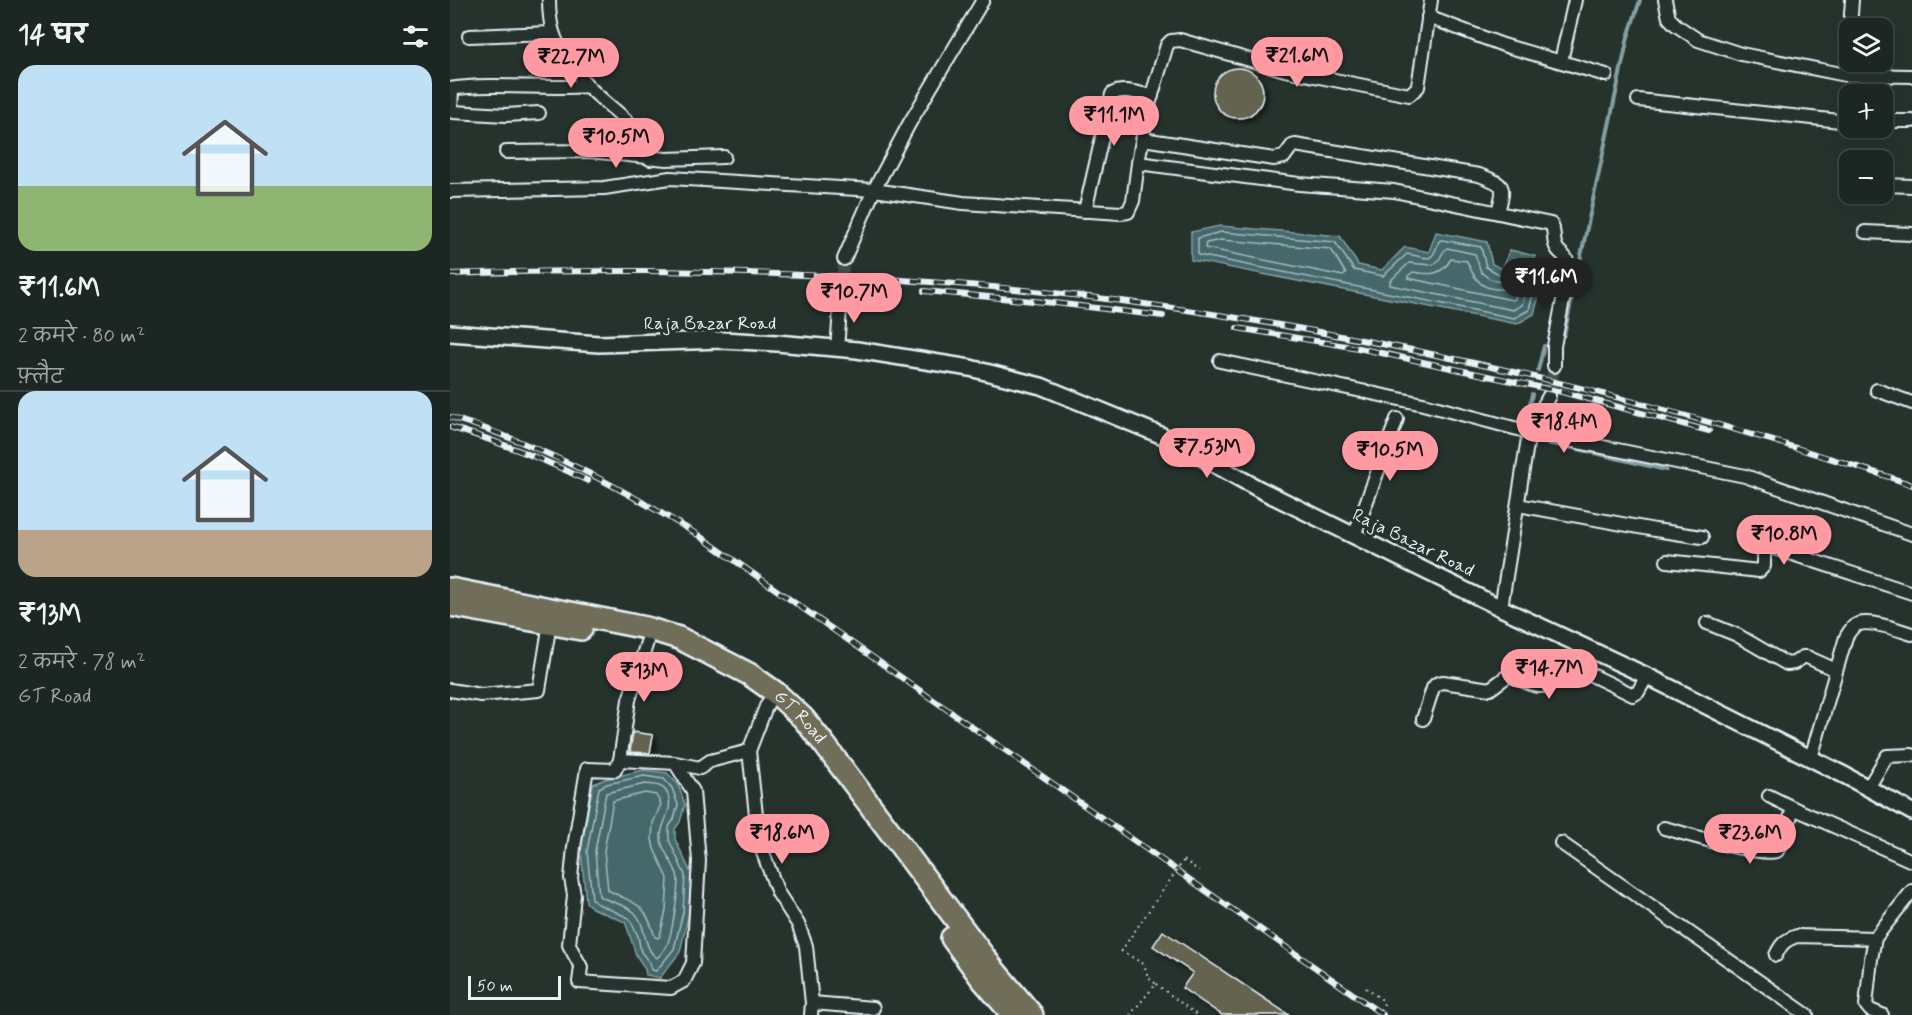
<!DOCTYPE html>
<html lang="hi">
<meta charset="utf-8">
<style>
:root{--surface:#1c2622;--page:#29322f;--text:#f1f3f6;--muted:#a0a5a5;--line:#3a4340;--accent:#ff9aa2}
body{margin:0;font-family:Mynerve,"Playpen Sans Deva",sans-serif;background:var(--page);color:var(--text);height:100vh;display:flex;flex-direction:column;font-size:22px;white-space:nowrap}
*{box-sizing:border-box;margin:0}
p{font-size:20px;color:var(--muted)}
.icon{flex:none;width:33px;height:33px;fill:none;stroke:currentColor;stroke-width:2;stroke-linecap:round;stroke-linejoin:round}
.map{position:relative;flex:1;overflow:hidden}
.side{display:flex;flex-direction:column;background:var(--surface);width:450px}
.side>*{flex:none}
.fabs{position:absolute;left:1389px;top:18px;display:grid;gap:12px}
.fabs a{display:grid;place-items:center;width:54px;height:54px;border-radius:12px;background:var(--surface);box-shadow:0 6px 24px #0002,0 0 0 2px var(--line);font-size:30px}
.scale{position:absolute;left:18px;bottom:15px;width:93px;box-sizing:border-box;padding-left:6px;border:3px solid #e8f1f8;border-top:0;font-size:16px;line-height:21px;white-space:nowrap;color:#e8f1f8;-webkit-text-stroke:4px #26332d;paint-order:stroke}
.price{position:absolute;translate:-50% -51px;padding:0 14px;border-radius:21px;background:var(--accent);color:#111;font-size:20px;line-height:39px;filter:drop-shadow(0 2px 3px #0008)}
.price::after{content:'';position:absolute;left:50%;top:36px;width:18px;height:14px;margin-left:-9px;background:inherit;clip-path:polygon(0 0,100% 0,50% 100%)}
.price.on{background:#222;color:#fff}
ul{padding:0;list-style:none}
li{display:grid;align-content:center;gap:12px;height:318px;padding:0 18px}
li+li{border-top:2px solid var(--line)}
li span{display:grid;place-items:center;height:186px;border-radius:18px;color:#555}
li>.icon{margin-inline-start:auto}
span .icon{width:108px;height:108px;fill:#fffc;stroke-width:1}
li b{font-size:26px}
h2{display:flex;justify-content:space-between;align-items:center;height:72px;padding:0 18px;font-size:26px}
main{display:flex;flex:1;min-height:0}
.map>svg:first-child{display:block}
</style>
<main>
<section class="side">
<h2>14 घर<svg class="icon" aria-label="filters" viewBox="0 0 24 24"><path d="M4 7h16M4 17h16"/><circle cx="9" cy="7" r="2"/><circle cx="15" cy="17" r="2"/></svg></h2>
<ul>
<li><span style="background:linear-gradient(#bfe0f5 65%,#8fb573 0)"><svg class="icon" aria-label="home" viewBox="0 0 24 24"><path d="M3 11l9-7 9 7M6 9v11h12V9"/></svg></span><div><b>₹11.6M</b><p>2 कमरे · 80 m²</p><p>फ़्लैट</p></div></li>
<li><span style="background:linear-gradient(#bfe0f5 75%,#b9a48a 0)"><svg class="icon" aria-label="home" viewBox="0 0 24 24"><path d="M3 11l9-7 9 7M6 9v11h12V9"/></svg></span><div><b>₹13M</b><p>2 कमरे · 78 m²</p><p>GT Road</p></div></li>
</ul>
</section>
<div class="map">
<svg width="1462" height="1015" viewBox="0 0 1462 1015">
<defs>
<filter id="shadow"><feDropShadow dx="3.5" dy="3.5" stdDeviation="3" flood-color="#0009"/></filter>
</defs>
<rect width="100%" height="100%" fill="#26332d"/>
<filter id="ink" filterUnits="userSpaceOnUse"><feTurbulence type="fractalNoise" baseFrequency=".0167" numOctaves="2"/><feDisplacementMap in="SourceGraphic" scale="12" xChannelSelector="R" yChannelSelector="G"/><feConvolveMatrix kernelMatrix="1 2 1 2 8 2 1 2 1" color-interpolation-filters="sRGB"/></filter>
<g filter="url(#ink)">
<g fill="#45686b" stroke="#869fa3" stroke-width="1.5">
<polygon points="770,226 890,236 908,265 932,270 955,247 979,252 986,232 1037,242 1042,264 1052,269 1060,250 1085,256 1087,273 1092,285 1084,314 1067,324 741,260 741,232"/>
<path d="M194,770L217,773L228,784L235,804L230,822L225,829V839L241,873L239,913L230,952L210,978L196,975C195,963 188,962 185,952C182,942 179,932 175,922L142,908L136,902L131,850L143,784L155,779Z"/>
</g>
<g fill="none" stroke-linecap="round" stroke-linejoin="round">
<g stroke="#a7bac0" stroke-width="1.5">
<path d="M771,232L885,242L904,270L933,276L957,254C978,257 981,266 989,241L992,240L1031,247L1036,267L1049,274L1057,272L1064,258L1078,261L1085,286L1079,310L1064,318L748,255V238Z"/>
<polygon points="771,240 881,249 896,274 893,276 755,248 756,243"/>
<path d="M997,248L1025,254L1031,272C1045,285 1059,286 1067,267H1071L1077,286L1072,305L1063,310L940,285V281L959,263L983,265C991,261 991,252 997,248Z"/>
<path d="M1001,259L1017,261C1027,288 1039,292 1065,288L1067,291L1065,299L1062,300L958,278V276L963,272C980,275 991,276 1001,259Z"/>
<polygon points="194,776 214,779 222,788 228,805 224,819 219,827 219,840 235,875 233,912 224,949 206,971 202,970 200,963 191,952 188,936 179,918 146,903 142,899 137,851 149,788 157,784"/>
<path d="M195,784C203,785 211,784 216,791C227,809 209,822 211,840C213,852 223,862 227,874C230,885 222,937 216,947C214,951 210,955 207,958C192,948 197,924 184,912C175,904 159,902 149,896L145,851L156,793Z"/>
<path d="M195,793L206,795L211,804L203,823L202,839L204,849L218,878L216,910L210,936L208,938L205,937C194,900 187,906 158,890L154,851L163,801Z"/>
</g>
<g stroke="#869fa3" stroke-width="4">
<polyline points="1114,335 1178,37 1190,0"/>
<polyline points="1088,370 1094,346"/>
<polyline points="1068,422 1079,409 1082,394"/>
<polyline points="1088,442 1124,448 1216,470"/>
</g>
</g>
<g fill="#64644f" stroke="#e8f1f8" stroke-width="1.5" filter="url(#shadow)">
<circle cx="788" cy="93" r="25"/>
<polygon points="183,732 203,735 200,753 180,752"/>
<polygon points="713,931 839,1015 772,1015 732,988 743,973 703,946"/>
</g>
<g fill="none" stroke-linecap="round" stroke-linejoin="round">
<g stroke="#43504b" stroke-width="12" stroke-dasharray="12 6" stroke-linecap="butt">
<polyline points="391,297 394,259"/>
<polyline points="1099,396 1104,366"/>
</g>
<g stroke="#e8f1f8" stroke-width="16">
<g id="minor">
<path d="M99,0C99,11 100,22 103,32C109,51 125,72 138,86C160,110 192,124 200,159"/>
<polyline points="1215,0 1219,18 1226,25 1248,40 1291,54 1396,75 1462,76"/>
<polyline points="978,17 1053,45 1156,75"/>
<polyline points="1400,28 1402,0"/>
<polyline points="19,36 103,33"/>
<polyline points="1111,61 1125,0"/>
<polyline points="1396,75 1400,32"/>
<path d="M0,89C47,82 92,90 138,86"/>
<polyline points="2,89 1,110 3,112 56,115 89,113"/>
<polyline points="1188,100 1400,122"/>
<polyline points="1432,121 1462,121"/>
<path d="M693,139L824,159L834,157L842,146L845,145L1029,175C1056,185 1055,185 1048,212"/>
<polyline points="56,152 140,151 216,159 274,157"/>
<polyline points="688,163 698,108 717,45 721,41 730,40 835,70 959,95 968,87 981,0"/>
<polyline points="1432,185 1462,186"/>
<path d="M0,191L154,188L220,178L424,190L513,203L671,213L678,212L683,201L688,163L849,184L944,191L1101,224C1105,231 1103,237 1105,244C1108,256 1118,252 1119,270L1104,346V366"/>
<path d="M635,211L662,94C673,87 689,94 702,96"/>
<polyline points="1415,232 1462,234"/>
<polyline points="394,259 424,190 459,124 533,0"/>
<polyline points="387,349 391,297"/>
<polyline points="770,361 973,404 1079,432 1295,476 1462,534"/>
<polyline points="1427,390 1462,403"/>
<polyline points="1068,505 1205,530 1252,537"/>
<polyline points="904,536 947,419"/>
<polyline points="1217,561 1309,571 1314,566 1314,548 1321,547 1462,593"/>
<polyline points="1051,608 1079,432 1099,396"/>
<polyline points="1257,623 1287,635 1337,664 1344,663 1353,657 1357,657 1386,670"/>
<polyline points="0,690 31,695 89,690 100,623"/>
<polyline points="326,693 317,704 299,751 309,842 328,893 348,924 356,946 362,1003 361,1015"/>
<path d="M973,719L983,688L986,684L993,682L1040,689L1056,677L1060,676C1070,678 1079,685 1089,686C1102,687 1111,670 1123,666L1183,695L1188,692L1197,676"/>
<path d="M1361,758L1396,637C1399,632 1403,625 1409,624C1422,620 1449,630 1462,634"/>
<polyline points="170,760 179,700 197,642"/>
<polyline points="225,763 243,791 249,861 243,963 234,981 221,988 129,982 131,967 119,945 124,895 121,878 124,847 137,769 165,770 170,760 225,763 250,768 260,761 299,751"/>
<polyline points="1418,788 1437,756 1462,755"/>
<polyline points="1319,796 1343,808 1462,861"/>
<path d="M1214,828C1238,834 1306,856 1327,851L1334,839L1343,808"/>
<polyline points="1111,843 1357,1015"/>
<path d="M1326,955C1331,944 1335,940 1347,936L1425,938"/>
<polyline points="362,1003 423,1008"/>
<polyline points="1432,1015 1420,1010 1416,1005 1421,959 1425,938 1462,891"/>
</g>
</g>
<g stroke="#e8f1f8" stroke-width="20">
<polyline id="tertiary" points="0,333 149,344 272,340 327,343 407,350 520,368 591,386 713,436 809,489 1051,608 1197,676 1396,776 1462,812"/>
</g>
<g stroke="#e8f1f8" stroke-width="26">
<g id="trunk">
<path id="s1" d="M0,589L196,628L229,638L299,674L326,693L353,718L374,744L544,970L582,1015"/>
<polyline points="0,605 131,629"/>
<polyline points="502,938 532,979 563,1015"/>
</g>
</g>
<g stroke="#e8f1f8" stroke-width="2" stroke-dasharray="1.5 4.5" stroke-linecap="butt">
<polyline points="734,860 749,871"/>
<polyline points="671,951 694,964 698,977 706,984 680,1015"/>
<polyline points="706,984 747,1015"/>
<polyline points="916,988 935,1002"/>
</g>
<use href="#minor" stroke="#26332d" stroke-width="12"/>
<use href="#tertiary" stroke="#26332d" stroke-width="15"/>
<use href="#trunk" stroke="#706e59" stroke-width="21"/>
<g stroke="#e8f1f8" stroke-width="6">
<g id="rail">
<path d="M0,274C62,271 124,271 187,271C326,272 466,278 604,293C745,308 885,333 1024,363C1128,386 1231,413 1334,444C1377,458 1420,470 1462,485"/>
<polyline points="474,291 605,303 713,316"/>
<polyline points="787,328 908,348 1112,392 1259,431"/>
<path d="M0,417C92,445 166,485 248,535L933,1015"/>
<path d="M0,427C47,441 94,459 138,481"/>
</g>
</g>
<use href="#rail" stroke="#26332d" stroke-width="4" stroke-dasharray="11" stroke-linecap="butt"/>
<g stroke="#e8f1f8" stroke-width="2" stroke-dasharray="1.5 4.5" stroke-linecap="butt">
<polyline points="671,951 734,860"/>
<polyline points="927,1015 935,1002"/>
</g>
</g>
</g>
<g text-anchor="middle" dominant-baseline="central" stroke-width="6" stroke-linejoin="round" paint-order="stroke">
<g font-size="18" fill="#e8f1f8" stroke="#26332d">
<text x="260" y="324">Raja Bazar Road</text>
<text transform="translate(963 543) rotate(26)">Raja Bazar Road</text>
<text stroke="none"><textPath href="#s1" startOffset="380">GT Road</textPath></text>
</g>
</g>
</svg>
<div class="fabs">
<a><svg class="icon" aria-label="layers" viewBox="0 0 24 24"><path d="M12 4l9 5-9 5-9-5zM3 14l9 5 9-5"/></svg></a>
<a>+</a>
<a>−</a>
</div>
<div class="scale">50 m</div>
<b class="price" style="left:847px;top:88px">₹21.6M</b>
<b class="price" style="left:121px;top:89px">₹22.7M</b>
<b class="price" style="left:664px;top:147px">₹11.1M</b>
<b class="price" style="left:166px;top:169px">₹10.5M</b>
<b class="price on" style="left:1096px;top:309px">₹11.6M</b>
<b class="price" style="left:404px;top:324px">₹10.7M</b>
<b class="price" style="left:1114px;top:454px">₹18.4M</b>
<b class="price" style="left:757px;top:479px">₹7.53M</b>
<b class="price" style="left:940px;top:482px">₹10.5M</b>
<b class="price" style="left:1334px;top:566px">₹10.8M</b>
<b class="price" style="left:1099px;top:700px">₹14.7M</b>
<b class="price" style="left:194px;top:703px">₹13M</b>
<b class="price" style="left:332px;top:865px">₹18.6M</b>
<b class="price" style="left:1300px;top:865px">₹23.6M</b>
</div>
</main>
